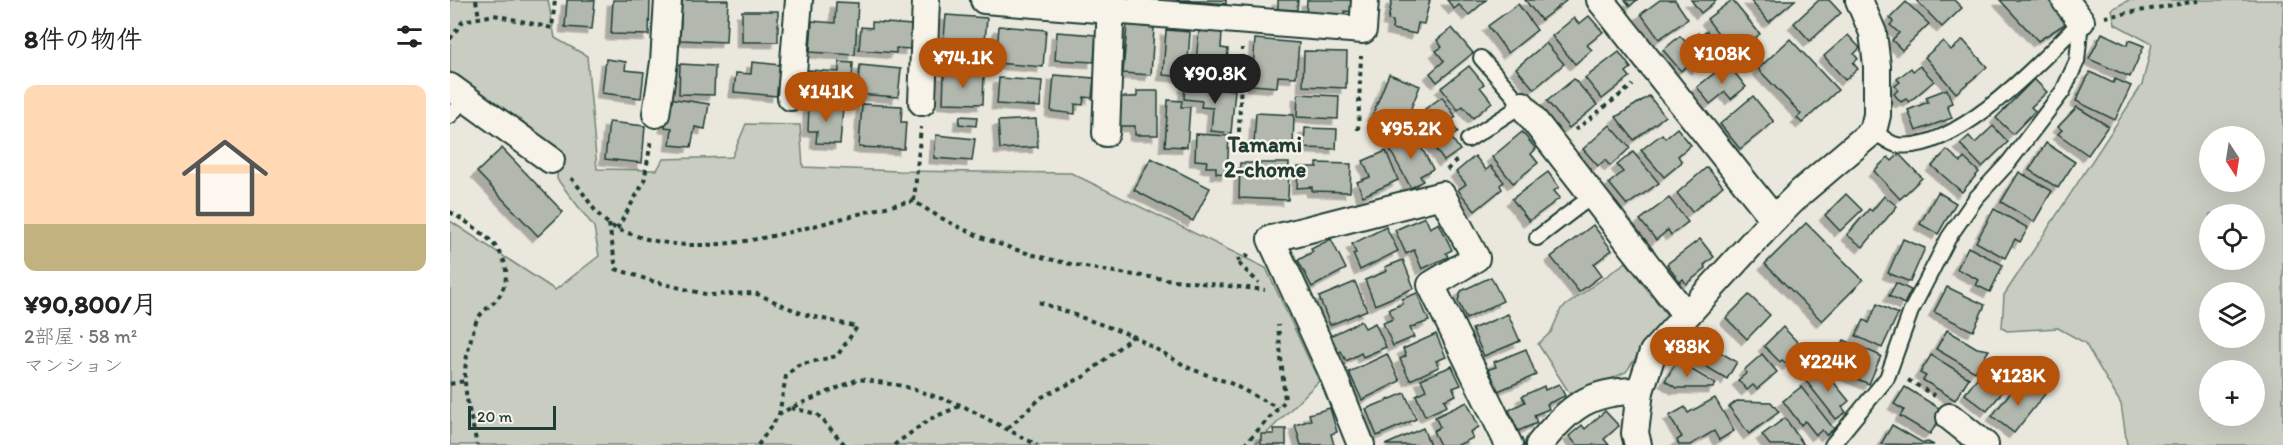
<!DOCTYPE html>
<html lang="ja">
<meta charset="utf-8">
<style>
:root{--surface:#fff;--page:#f2f2f2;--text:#222;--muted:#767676;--line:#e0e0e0;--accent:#b45309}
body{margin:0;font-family:Itim,"Klee One",sans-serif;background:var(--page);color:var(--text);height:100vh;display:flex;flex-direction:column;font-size:22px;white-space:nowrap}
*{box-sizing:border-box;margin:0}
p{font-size:20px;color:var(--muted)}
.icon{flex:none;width:33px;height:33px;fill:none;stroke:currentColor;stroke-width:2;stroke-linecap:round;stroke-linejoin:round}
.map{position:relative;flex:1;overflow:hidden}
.panel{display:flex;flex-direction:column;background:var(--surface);width:450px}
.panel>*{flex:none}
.needle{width:39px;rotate:168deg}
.fabs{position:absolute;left:1749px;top:126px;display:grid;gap:12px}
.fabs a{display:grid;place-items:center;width:66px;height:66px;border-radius:50%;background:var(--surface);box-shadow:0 6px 24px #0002;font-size:30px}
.scale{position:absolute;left:18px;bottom:15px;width:88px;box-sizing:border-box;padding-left:6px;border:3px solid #1f3d34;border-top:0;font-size:16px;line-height:21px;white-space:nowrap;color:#1f3d34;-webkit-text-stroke:4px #f7f3e8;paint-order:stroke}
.price{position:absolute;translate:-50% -51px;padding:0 14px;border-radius:21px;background:var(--accent);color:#fff;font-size:20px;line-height:39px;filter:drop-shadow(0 2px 3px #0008)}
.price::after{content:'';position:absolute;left:50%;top:36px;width:18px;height:14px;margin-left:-9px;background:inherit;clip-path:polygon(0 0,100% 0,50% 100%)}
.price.on{background:#222;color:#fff}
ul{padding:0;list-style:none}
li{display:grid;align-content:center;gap:12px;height:318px;padding:0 24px}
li+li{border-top:2px solid var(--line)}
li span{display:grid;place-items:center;height:186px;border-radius:12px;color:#555}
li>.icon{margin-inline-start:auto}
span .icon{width:108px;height:108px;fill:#fffc;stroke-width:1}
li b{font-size:26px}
h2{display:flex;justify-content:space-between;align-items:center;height:72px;padding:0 24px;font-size:26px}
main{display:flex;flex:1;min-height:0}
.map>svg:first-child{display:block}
</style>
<main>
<section class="panel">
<h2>8件の物件<svg class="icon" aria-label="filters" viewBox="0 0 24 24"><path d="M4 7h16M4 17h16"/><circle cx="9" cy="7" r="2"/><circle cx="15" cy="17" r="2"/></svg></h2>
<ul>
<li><span style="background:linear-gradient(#ffd9b3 75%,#c2b280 0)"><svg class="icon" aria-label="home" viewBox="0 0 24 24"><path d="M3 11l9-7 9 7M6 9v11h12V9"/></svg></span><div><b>¥90,800/月</b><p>2部屋 · 58 m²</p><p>マンション</p></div></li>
</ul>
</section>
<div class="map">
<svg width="1833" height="445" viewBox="0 0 1833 445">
<defs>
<filter id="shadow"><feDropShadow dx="-5.5" dy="5.5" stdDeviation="0" flood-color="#0004"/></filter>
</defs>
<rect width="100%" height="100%" fill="#eae8dd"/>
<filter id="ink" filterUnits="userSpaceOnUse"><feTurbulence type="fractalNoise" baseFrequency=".0167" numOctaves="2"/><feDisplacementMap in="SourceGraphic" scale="12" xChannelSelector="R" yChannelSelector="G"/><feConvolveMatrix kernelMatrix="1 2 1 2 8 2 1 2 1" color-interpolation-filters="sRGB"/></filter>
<g filter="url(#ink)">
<g fill="#c8ccc1" stroke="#74847a" stroke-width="1.5" fill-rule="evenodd">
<polygon points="0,0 98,0 105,38 137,56 147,169 207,170 213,159 282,157 296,124 350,125 353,167 448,171 621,173 816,268 869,381 805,445 0,445 0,221 105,290 149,256 144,227 107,179 108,153 0,71"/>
<path d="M1679,0H1833V445H1677L1671,404L1635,343L1608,328L1557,331L1552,328L1554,295L1692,85L1702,44L1665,24L1662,9ZM1804,136V182H1760V136ZM1804,214V260H1760V214ZM1760,292H1804V338H1760ZM1760,370H1804V416H1760Z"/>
<polygon points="1176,262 1220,319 1192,349 1176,372 1122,397 1088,344 1101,332 1111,309"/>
</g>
<g fill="#b2b8ae" stroke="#1f3d34" stroke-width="1.5" filter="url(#shadow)">
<polygon points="117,0 145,0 142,29 115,27"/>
<polygon points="163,0 200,0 199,35 161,34"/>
<polygon points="232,0 278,0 276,42 230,40"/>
<polygon points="726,0 776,0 776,4"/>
<polygon points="828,0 848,0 847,10 828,9"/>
<polygon points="857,0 904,0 903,12 895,11 894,19 856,15"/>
<polygon points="942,0 980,0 974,24 968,23 966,34 942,29 943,21 938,20"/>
<polygon points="997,0 1036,0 1019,15 1009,5 1004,9"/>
<polygon points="1075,0 1115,0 1116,1 1091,20"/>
<polygon points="1175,0 1187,0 1180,6"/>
<polygon points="1210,0 1225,0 1238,19 1209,39 1191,14"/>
<polygon points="1241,0 1267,0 1251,13"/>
<polygon points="1282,0 1310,34 1284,54 1257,19"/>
<polygon points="1300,0 1345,0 1319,22"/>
<polygon points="1369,0 1379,0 1391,13 1360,41 1344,23"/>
<polygon points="1466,0 1504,0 1512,8 1492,27"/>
<polygon points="1550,0 1598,0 1618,22 1588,41"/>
<polygon points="386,2 408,3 405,55 360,52 362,21 385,23"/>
<polygon points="1456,2 1479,24 1452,50 1442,40 1449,33 1440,25 1443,22 1440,18"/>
<polygon points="1068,4 1087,30 1058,53 1038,26"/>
<rect x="292" y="11" width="36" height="31"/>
<polygon points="496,15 537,18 534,52 493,49"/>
<polygon points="1139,16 1153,32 1137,45 1142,50 1125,64 1102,36 1124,18 1129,24"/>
<polygon points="422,22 462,25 460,49 446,48 446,53 409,50 411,27 422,28"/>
<polygon points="677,25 704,28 701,75 673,73"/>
<polygon points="549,26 596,30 593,67 546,63"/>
<polygon points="1002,28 1023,53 987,82 980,73 994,61 986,51 992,47 987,40"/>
<polygon points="716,30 740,32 737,77 713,75"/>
<polygon points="749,30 772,32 771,48 778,49 776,76 745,73"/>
<polygon points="1257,31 1267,50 1246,68 1241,63 1231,71 1213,50 1230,36 1236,42 1248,33 1250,36"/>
<polygon points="607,32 646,35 644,62 605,60"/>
<polygon points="1652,33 1677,45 1679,40 1694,46 1680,77 1639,59"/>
<polygon points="1398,35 1410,48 1404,54 1408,59 1403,63 1408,69 1395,80 1374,56"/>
<polygon points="805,39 849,43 846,77 828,76 827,87 802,85"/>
<polygon points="1340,39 1388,90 1352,123 1347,118 1351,114 1308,69"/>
<polygon points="1513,40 1537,67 1506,93 1475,57 1493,41 1501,50"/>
<polygon points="1096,43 1114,64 1084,89 1066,68"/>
<polygon points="854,51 897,52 896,88 853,86"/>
<polygon points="1169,52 1181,68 1176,72 1180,77 1152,99 1135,78"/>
<polygon points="156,59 176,62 175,70 194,72 191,98 152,93"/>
<polygon points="302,62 330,65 327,96 284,92 286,73 301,74"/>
<polygon points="389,62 403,63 401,97 357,94 359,70 389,72"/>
<polygon points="1277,63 1296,87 1281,99 1275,92 1260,104 1247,87"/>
<polygon points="230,64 265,66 264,95 229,94"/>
<polygon points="410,65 451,69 448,97 407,94"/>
<polygon points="1019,66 1034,84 1030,87 1042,102 1023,118 1013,106 1008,110 991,88"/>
<polygon points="1470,66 1484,81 1459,102 1456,99 1451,102 1444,94 1448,90 1445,86 1450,82 1447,79 1461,68 1463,71"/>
<polygon points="1640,72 1663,83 1665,79 1681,86 1665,120 1626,101"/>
<polygon points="494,74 534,75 533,104 493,103"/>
<polygon points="939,74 970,86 955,123 948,120 945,126 922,116"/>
<polygon points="604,75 644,78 642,98 634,97 633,105 625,104 625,114 601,111"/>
<polygon points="549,78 592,81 590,107 547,104"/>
<polygon points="1124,79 1147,105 1119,128 1097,101"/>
<polygon points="1584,79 1597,92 1581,107 1585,111 1563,134 1546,118"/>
<polygon points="735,85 785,90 781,133 761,131 763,108 751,107 752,101 734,99"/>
<polygon points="1497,89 1502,103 1497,105 1502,118 1466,131 1458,110 1478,102 1476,97"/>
<polygon points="687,91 708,91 708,135 685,135 685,126 668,126 668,97 687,97"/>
<polygon points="848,94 889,96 888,119 847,117"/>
<polygon points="1199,96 1215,116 1184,140 1166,117"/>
<polygon points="1303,96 1324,122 1290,149 1270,124"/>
<polygon points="992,97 1006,117 1000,121 1008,132 1001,137 1010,150 994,161 965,121 978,113 975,109"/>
<polygon points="219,98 259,104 255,129 245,127 241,147 220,145 222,128 215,127"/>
<polygon points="718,100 732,101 731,107 740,107 737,147 715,146"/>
<polygon points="412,104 452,106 451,122 456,122 454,149 409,147"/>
<polygon points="359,105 393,107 390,144 366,143 367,131 358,131"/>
<polygon points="1627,107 1658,126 1638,155 1608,134 1612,130 1608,127"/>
<polygon points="806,113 844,115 843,146 804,144"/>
<polygon points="510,116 527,117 526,126 509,124"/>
<polygon points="586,119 588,147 550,149 548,121"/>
<polygon points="159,122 195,126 192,163 155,159"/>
<polygon points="1160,125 1180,148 1160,166 1155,160 1148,166 1133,149"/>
<polygon points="1543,126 1558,142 1532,167 1510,144 1519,136 1525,143"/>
<polygon points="855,128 887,129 886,149 854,148"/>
<polygon points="1227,128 1241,145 1228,156 1232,162 1214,177 1191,150 1212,134 1215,138"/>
<polygon points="1072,132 1086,149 1081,154 1088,163 1063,183 1042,157"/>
<polygon points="746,134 779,136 777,174 766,173 766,167 756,167 757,161 745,160"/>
<polygon points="964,134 983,169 970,176 973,181 961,188 939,148"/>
<polygon points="486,135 525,139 522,161 484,158"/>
<polygon points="1596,143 1625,162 1608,188 1579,170"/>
<polygon points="52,148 113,212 88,236 27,172"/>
<polygon points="1497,150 1511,162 1514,158 1529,172 1512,192 1482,166"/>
<polygon points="936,151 948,180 913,196 907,182 920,177 913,161"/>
<polygon points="1183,152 1209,183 1177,205 1159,183 1173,172 1167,165"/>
<polygon points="1449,154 1472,178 1450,199 1424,171 1438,157 1442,161"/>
<polygon points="1025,156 1036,170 1041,166 1054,182 1050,185 1052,189 1025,211 1008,190 1016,184 1006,172"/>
<polygon points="701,158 760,188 743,221 684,190"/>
<polygon points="790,163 839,163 838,200 789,198"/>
<polygon points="867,163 901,164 900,192 862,191 862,187 847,188 848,167 867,167"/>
<polygon points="1257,167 1273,186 1242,212 1227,193"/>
<polygon points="1098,172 1109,187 1104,191 1110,198 1079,221 1062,199"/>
<polygon points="1569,172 1602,191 1584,222 1551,202"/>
<polygon points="1488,192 1506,203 1488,234 1470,224"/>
<polygon points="1396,194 1412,210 1390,231 1375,215"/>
<polygon points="1434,196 1447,206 1413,247 1397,235 1419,209 1422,211"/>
<polygon points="1219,198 1238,222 1221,235 1218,230 1206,240 1190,220"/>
<polygon points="1544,209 1578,228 1570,242 1565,239 1555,258 1526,242"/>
<polygon points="975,217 980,228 989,223 1002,250 996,253 998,257 972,269 964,250 956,254 945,230"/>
<polygon points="1356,223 1413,280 1372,321 1315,264"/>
<polygon points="1143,225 1162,250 1144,264 1152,275 1129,292 1101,257"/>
<polygon points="936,227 948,251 910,270 903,254 906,253 902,244"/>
<polygon points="881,239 896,269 862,287 848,260 863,252 861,249"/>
<polygon points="1250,239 1264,257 1254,265 1256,268 1236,284 1233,279 1230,282 1217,264"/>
<polygon points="1453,239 1475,248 1460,282 1438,273"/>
<polygon points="1518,247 1553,265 1540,292 1526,285 1529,280 1507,269"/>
<polygon points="953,260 964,288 925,305 915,280 937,271 935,267"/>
<polygon points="1041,277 1053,301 1016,319 1008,301 1011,291"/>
<polygon points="905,282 917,310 880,325 869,297"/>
<polygon points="1446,283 1461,290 1454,304 1439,296"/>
<polygon points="1497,287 1535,305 1523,331 1484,312"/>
<polygon points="967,293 979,321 960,328 964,337 943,346 933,323 943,319 939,309 953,304 952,299"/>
<polygon points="1299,295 1320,315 1297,339 1276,318"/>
<polygon points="1427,304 1448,314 1432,348 1406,336 1414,320 1419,323"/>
<polygon points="1058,314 1070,341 1034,356 1022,329"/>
<polygon points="911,321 915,328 925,323 936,347 913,357 911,353 896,361 891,351 888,353 880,336"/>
<polygon points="1333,327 1354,349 1338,365 1332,360 1330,362 1314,346"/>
<polygon points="1497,330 1527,348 1539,350 1525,372 1486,349"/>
<polygon points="986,334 996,357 986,361 989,367 960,380 950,359 956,356 953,349"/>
<polygon points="1246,338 1287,362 1277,379 1232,352 1238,343 1241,345"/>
<polygon points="1394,340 1431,356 1419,384 1381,368"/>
<polygon points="1076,349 1086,375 1048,391 1039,369 1046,367 1044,362"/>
<polygon points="937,354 950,381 912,400 899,372"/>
<polygon points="1312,354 1327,372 1307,389 1303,385 1297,390 1288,380 1297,373 1294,370"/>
<polygon points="1481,355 1519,378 1505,400 1473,380 1476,376 1470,373"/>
<polygon points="1227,361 1266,384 1263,388 1226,388 1215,381"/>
<polygon points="1553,361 1568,373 1537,411 1515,394 1536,367 1544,373"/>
<polygon points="1002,366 1011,385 1003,388 1006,395 994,400 997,406 975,416 966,395 976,390 971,379"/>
<polygon points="1372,368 1399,401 1392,407 1396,412 1386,419 1356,381"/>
<polygon points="1580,383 1595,394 1564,433 1542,416 1563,389 1571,395"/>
<polygon points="1109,384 1115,396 1097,404 1099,409 1084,415 1087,423 1068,431 1059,410 1075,402 1072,396 1094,386 1095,390"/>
<polygon points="1351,387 1384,429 1376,435 1372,430 1366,435 1355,421 1351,425 1333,401"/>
<polygon points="1455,387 1492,410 1487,417 1490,419 1480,434 1450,416 1454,410 1444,404"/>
<polygon points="955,393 966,419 927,436 916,409"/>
<polygon points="1265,398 1284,431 1269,440 1264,431 1240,445 1229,445 1227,440 1232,437 1219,416 1235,407 1238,413"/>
<polygon points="1287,401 1321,402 1329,412 1299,434 1279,407"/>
<polygon points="1017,402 1029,427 1020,432 1023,438 1008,445 990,445 983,431 990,427 985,417"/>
<polygon points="880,408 887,432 881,434 884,445 851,445 845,425 861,420 859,414"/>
<polygon points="1155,411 1169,426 1154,439 1159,445 1127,445 1119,436 1132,425 1135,429"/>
<polygon points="1335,418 1354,445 1320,445 1312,435"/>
<polygon points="1442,425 1473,443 1478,442 1484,445 1431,444"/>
<polygon points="973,428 980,445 935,445"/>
<polygon points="823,429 836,429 836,445 811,445 811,434 824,434"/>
</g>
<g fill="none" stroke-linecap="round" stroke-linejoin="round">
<g stroke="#1f3d34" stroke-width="18">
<g id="lane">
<polyline points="0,116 15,98"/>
<path d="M1423,131C1430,135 1440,144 1447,145C1506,154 1592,60 1631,21"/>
<polyline points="1018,140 1072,105 1031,58"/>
<polyline points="1087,238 1142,196"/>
<polyline points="1382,445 1437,378 1461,311 1499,237 1526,198 1559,162 1613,91 1627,61 1631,21"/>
</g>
</g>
<g stroke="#1f3d34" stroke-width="30">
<g id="street">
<polyline points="534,0 913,30 915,0"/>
<polyline points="1150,0 1324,219"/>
<polyline points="1615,0 1631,21"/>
<polyline points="0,87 101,160"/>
<polyline points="341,97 349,0"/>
<polyline points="472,102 476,0"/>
<polyline points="1072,105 1236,315"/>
<polyline points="206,114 214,62 218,0"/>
<polyline points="656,133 661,0"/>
<polyline points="1500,417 1535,445"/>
<polyline points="911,445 881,370 821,239 992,195 1026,258 981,285 1059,445"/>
<path d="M1089,445C1119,407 1140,390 1190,391"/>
<polyline points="1188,445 1185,433 1190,391 1203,352 1324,219 1351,192 1423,131 1427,115 1427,66 1423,33 1409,0"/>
</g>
</g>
<g stroke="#1f3d34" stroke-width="4" stroke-dasharray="4.5 4.5" stroke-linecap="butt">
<polyline points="26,0 29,17"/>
<polyline points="1655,17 1752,0"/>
<polyline points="0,39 13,21 44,15 102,28 105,0"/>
<polyline points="908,130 911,56"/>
<polyline points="1125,130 1183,85"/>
<polyline points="789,132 792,48"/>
<polyline points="997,170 1009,158"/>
<path d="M121,178C135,192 142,212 159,224C166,230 176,232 184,235C271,266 377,217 464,201C566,271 696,276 815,290"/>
<polyline points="464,201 471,127"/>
<path d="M0,212C30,230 72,255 50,295C44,305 30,311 26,322C20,340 14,363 15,381C16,402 23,425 27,445"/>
<polyline points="159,224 166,269 202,281 259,295 305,293 353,314 407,327 387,356 348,365 336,376 329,415"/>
<polyline points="167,229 194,182 201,141"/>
<polyline points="799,255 786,261 809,283"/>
<polyline points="589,302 683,336 741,369 780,383 828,408"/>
<polyline points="1458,380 1485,396"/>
<polyline points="0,384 14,381"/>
<polyline points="341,408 367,414 395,445"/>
<polyline points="558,428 592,397 635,376 683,336"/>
<polyline points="308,445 329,415 340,408 409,379 453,386 511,405 587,445"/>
<polyline points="444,445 480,419 510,406"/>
<polyline points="794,445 835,401 828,325"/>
</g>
<use href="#lane" stroke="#f7f3e8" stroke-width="14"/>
<use href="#street" stroke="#f7f3e8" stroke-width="26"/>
</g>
</g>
<g text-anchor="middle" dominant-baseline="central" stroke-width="5" stroke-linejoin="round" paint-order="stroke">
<g font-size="22" font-weight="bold" fill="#1f3d34" stroke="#f7f3e8">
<text x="815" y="144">Tamami<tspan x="815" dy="25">2-chome</tspan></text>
</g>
</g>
</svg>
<div class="fabs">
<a><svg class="needle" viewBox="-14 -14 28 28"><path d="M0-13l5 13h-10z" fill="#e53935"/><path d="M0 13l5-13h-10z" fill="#767676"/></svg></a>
<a><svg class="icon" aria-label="locate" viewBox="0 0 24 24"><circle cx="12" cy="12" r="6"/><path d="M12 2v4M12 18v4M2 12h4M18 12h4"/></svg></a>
<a><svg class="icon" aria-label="layers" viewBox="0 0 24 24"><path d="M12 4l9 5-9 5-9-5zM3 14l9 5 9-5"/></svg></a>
<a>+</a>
</div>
<div class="scale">20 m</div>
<b class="price" style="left:1272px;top:85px">¥108K</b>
<b class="price" style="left:513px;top:89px">¥74.1K</b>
<b class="price on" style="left:765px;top:105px">¥90.8K</b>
<b class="price" style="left:376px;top:123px">¥141K</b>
<b class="price" style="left:961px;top:160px">¥95.2K</b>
<b class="price" style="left:1237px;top:378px">¥88K</b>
<b class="price" style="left:1378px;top:393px">¥224K</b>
<b class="price" style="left:1568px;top:407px">¥128K</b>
</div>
</main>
